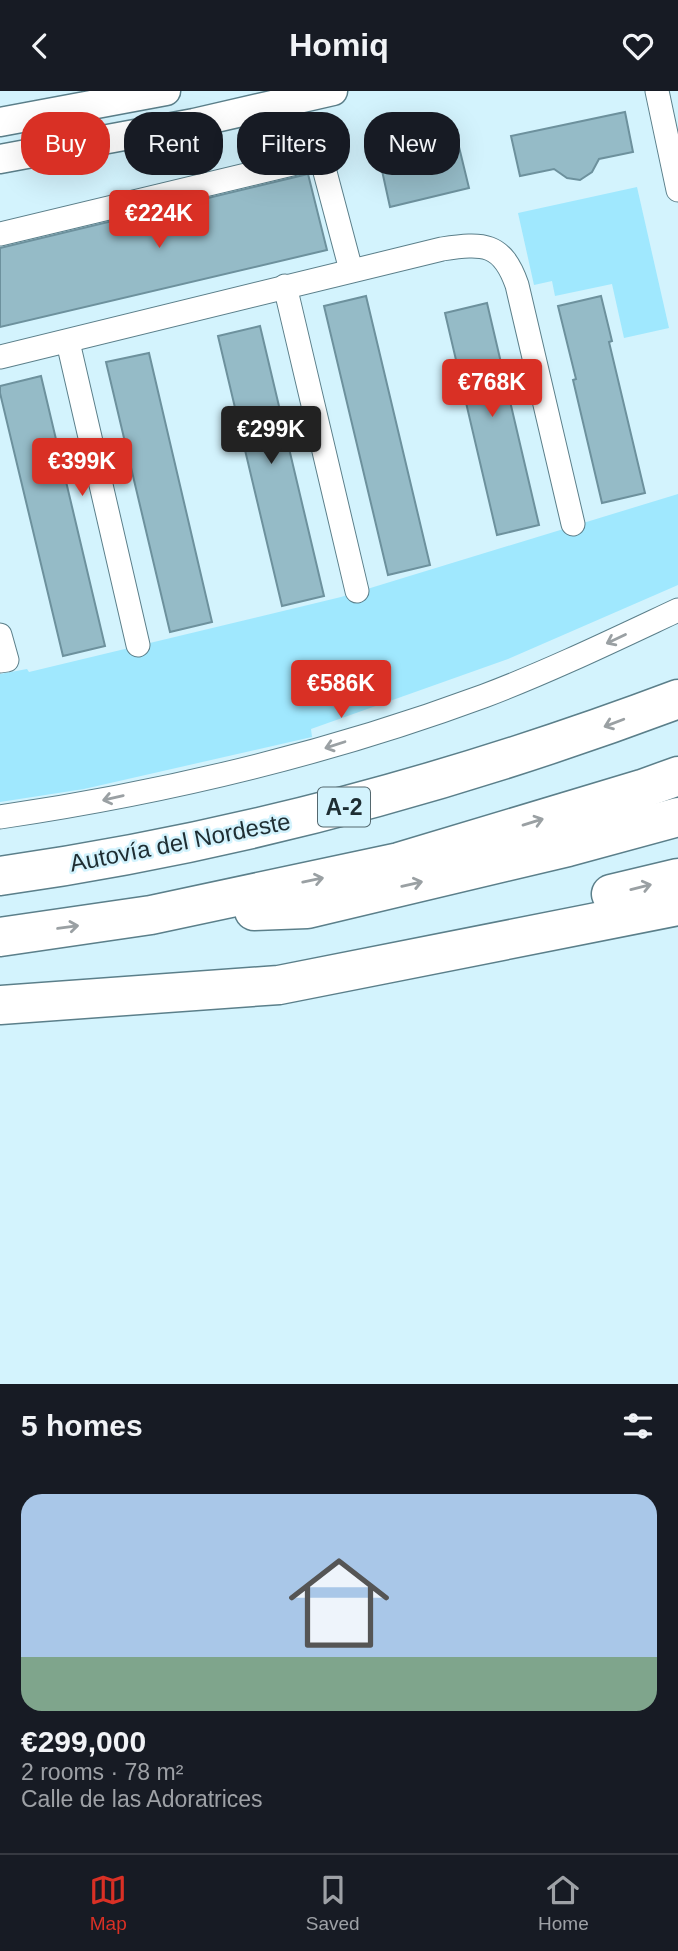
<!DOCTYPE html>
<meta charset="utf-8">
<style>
:root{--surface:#171b24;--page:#20242c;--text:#f1f3f6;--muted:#9ea1a6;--line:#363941;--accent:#d93025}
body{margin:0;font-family:Helvetica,sans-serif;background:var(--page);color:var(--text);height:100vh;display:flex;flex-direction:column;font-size:26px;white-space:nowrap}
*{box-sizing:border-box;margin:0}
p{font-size:23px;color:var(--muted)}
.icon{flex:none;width:38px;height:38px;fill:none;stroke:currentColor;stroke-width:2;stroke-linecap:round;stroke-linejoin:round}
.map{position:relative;height:1293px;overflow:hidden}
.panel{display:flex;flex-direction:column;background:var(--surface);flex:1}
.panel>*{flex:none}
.guide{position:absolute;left:21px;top:21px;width:637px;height:63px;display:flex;gap:14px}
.price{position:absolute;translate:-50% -60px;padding:0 16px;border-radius:7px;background:var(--accent);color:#fff;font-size:23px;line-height:46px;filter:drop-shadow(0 2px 4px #0008)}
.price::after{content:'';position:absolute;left:50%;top:42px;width:21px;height:16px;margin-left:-10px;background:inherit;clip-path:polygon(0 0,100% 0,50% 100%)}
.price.current{background:#222;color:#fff}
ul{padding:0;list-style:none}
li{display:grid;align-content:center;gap:14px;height:371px;padding:0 21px}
li span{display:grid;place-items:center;height:217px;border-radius:21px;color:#555}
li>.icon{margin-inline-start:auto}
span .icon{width:126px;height:126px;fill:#fffc;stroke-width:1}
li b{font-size:30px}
h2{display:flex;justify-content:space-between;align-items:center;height:84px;padding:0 21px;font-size:30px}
.tag{padding:0 24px;border-radius:28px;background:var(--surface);box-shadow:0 7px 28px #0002;font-size:24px;line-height:63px}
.tag.current{background:var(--accent);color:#fff}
header{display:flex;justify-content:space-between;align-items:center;height:91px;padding:0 21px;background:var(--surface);font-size:32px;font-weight:700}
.tabs{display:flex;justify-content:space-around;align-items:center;height:98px;border-top:2px solid var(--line);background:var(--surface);font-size:19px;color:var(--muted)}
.tabs a{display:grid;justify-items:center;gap:4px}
.tabs .current{color:var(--accent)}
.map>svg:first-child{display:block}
</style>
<header><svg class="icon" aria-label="back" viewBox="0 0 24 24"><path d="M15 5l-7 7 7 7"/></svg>Homiq<svg class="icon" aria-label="heart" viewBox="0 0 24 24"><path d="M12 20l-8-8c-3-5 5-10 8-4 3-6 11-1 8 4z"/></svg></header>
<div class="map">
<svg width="678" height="1293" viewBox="0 0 678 1293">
<rect width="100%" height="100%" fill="#d3f3fd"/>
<g fill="#a0e8fe">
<polygon points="637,96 669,237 624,247 612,193 555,205 552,190 534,194 518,122"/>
<polygon points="678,403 678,494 508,568 311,638 312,646 84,698 0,711 0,583 27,578 29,581 341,506"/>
</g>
<g fill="#95bbc7" stroke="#6d919d" stroke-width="2">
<polygon points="625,21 633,61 599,68 592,81 580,89 567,87 554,78 520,85 511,45"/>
<polygon points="431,50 433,62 459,56 469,97 390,116 381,75 406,68 403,56"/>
<polygon points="308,83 327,159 0,236 0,157"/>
<polygon points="366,205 430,474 388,484 324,215"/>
<polygon points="601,205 612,250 609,251 645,402 602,412 573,289 576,288 558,215"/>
<polygon points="487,212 539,434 497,444 445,222"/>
<polygon points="260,235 324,505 282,515 218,245"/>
<polygon points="149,262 212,531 170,541 106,271"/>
<polygon points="41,285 105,555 63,565 0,302 0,295"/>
</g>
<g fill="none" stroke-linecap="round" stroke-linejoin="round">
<g stroke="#5b7f8a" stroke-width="25">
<g id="minor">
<polyline points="657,0 678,99"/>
<polyline points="0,143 321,66 351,179"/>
<polyline points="285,195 357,500"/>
<polyline points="68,251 138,554"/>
<path d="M0,266L442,158C483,152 502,151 517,194L573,433"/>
<polyline points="0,544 7,569 0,570"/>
<path d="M0,726C162,702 330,662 484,605C550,580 614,549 678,519"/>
</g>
</g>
<g stroke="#5b7f8a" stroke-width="31">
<g id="tertiary">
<polyline points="0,31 166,0"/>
<polyline points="0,68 194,32 333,0"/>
</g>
</g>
<g stroke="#5b7f8a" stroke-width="41">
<g id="motorway">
<path d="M0,785C232,752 460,690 678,608"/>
<polyline points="611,803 678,787"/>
<polyline points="254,820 307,818 568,756 678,726"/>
<polyline points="0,846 151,824 399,771 642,698 678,685"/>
<polyline points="0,914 279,894 678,815"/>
</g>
</g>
<use href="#minor" stroke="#fff" stroke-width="23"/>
<use href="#tertiary" stroke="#fff" stroke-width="28"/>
<use href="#motorway" stroke="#fff" stroke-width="38"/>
</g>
<defs><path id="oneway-shaft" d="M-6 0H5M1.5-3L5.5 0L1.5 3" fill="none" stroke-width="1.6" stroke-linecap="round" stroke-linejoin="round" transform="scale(1.75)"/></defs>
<g stroke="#9aa0a3">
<use href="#oneway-shaft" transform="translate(616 548) rotate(155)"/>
<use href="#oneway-shaft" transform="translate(614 632) rotate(159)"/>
<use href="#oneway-shaft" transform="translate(335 654) rotate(162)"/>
<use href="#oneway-shaft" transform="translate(113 707) rotate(167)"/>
<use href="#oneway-shaft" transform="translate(533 731) rotate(-17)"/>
<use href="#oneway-shaft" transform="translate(313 789) rotate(-12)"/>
<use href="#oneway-shaft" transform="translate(412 793) rotate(-13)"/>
<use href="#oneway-shaft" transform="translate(641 796) rotate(-14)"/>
<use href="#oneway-shaft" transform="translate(68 836) rotate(-8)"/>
</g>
<g text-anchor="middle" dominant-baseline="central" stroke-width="5" stroke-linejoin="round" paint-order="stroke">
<rect fill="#d3f3fd" stroke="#54686f" stroke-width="2" x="318" y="696.5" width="52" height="39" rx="5"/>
<g font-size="23" font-weight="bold" fill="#1e2d32">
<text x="344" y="716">A-2</text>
</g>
<g font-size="24" fill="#1e2d32" stroke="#d3f3fd">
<text transform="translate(180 751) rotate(-11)">Autovía del Nordeste</text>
</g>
</g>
</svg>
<b class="price" style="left:159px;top:159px">€224K</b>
<b class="price" style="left:492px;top:328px">€768K</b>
<b class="price current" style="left:271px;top:375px">€299K</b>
<b class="price" style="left:82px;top:407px">€399K</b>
<b class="price" style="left:341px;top:629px">€586K</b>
<div class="guide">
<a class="tag current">Buy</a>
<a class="tag">Rent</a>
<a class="tag">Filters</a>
<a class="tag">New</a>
</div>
</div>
<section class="panel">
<h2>5 homes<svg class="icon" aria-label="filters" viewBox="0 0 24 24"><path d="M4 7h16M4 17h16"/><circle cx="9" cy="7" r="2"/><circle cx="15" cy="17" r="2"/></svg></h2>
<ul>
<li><span style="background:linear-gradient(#a9c7e8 75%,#7fa58c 0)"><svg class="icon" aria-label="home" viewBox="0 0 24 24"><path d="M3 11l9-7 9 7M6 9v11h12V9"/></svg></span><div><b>€299,000</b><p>2 rooms · 78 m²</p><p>Calle de las Adoratrices</p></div></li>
</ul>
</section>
<nav class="tabs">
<a class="current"><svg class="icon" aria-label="map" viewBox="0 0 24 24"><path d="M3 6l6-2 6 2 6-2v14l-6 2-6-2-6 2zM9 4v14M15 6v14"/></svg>Map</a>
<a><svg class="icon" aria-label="saved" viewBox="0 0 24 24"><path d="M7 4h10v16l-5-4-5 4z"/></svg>Saved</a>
<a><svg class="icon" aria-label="home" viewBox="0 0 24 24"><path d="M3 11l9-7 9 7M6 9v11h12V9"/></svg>Home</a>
</nav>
